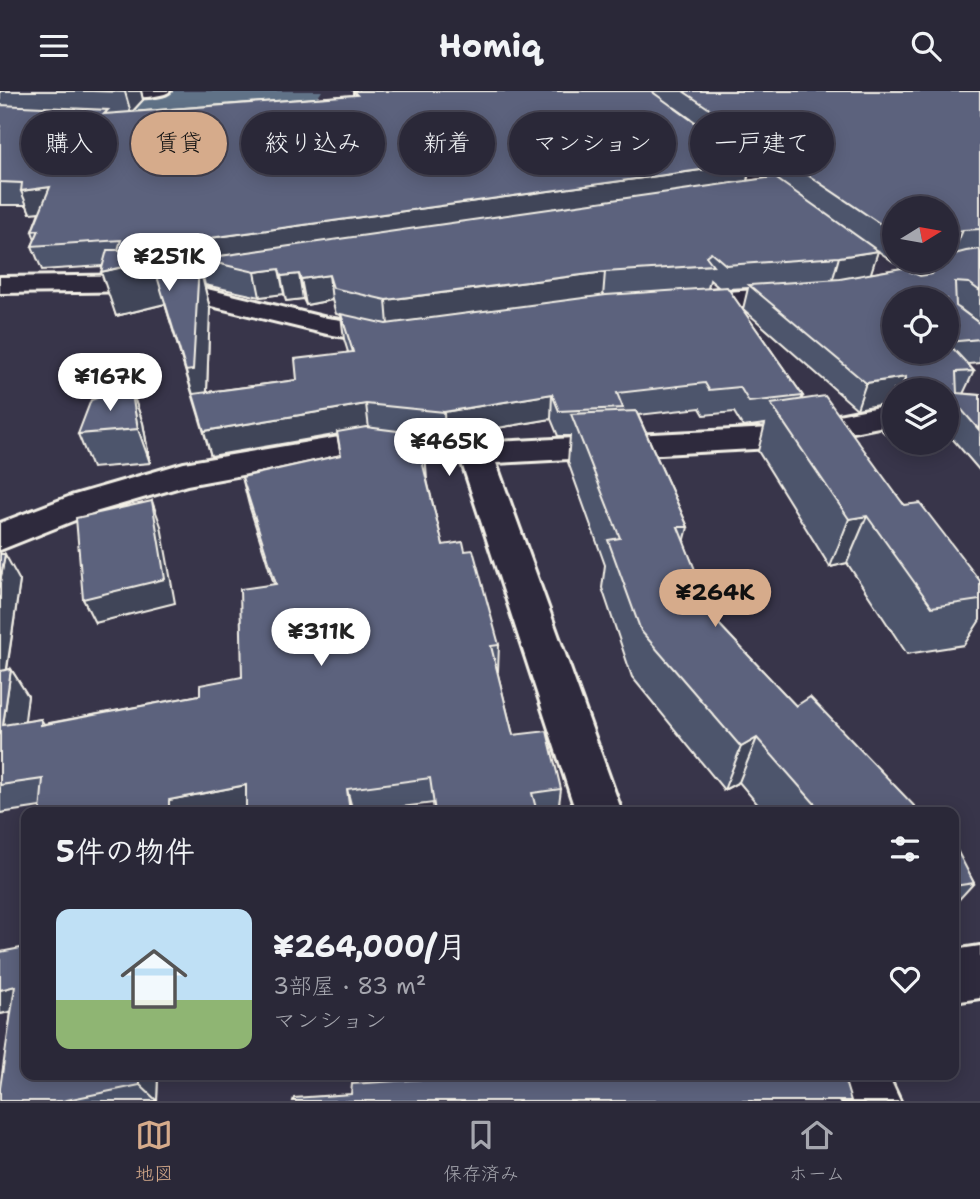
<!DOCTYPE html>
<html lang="ja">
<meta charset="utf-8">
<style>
:root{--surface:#2a2838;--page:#323040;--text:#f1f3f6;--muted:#a5a6ae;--line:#464453;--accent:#d6ab8b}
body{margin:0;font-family:"Shantell Sans","Klee One",sans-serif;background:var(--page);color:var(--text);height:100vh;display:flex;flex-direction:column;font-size:26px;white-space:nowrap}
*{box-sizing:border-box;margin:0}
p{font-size:23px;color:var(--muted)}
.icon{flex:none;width:38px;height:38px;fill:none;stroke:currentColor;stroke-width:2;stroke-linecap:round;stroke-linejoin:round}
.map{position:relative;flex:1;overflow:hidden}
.drawer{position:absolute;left:21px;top:716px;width:938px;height:273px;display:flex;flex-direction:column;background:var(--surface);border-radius:14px;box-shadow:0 4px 18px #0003,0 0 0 2px var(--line)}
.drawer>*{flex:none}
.top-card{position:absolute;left:21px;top:21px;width:938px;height:63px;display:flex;gap:14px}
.needle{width:46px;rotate:79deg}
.tools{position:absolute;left:882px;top:105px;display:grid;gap:14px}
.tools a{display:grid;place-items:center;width:77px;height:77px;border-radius:50%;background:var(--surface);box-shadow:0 4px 18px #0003,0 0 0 2px var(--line);font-size:35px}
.price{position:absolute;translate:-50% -60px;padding:0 16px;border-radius:24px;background:#fff;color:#222;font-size:23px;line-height:46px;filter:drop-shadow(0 2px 4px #0008)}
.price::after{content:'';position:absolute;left:50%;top:42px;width:21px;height:16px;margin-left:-10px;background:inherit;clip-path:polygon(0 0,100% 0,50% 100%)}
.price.selected{background:var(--accent);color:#111}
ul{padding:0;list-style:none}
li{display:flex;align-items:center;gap:21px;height:175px;padding:0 35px}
li span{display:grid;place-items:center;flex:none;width:196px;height:140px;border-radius:14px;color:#555}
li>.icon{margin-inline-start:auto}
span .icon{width:84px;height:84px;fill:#fffc;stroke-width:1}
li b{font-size:30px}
h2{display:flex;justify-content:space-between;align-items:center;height:84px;padding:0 35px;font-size:30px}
.pill{padding:0 24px;border-radius:32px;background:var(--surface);box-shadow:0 4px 18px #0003,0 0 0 2px var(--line);font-size:24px;line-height:63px}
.pill.selected{background:var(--accent);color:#111}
header{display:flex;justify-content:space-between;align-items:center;height:91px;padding:0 35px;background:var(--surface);font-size:32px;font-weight:700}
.tabs{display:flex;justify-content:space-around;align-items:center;height:98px;border-top:2px solid var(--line);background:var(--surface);font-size:19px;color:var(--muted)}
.tabs a{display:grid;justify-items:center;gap:4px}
.tabs .selected{color:var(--accent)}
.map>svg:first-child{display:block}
</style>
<header><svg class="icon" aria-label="menu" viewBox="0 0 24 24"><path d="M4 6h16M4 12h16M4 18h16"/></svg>Homiq<svg class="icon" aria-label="search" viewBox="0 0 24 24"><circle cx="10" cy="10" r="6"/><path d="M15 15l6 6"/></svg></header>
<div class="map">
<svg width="980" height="1010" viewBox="0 0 980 1010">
<rect width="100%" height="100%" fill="#38354a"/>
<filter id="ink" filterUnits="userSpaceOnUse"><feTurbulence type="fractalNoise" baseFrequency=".0143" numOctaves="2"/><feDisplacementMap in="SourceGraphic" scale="14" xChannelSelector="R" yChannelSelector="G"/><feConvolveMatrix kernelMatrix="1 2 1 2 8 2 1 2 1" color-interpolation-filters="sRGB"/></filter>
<g filter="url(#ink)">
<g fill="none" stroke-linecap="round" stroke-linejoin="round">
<polygon fill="#617287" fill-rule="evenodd" points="0,0 322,0 316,9 300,13 200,27 0,24"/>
<g stroke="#f4f1e8" stroke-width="6">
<g id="minor">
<path d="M89,0H170C162,9 97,9 89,0Z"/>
<polygon points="624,0 647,0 810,118 806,123 790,123"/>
<polygon points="980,163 980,179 954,181 866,203 857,201 853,195 857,189 947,170 954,165"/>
<polygon points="149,184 327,227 392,236 402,239 406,245 402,251 392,254 327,243 149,200 0,202 0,186"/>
<polygon points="800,196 810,198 814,204 810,210 681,220 671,218 667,212 671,206 681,204"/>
<polygon points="894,313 894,333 772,357 496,372 622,721 576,721 462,372 369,361 187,394 95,421 0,459 0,432 71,405 184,372 369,341 476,352 772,337"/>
<polygon points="980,855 980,907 954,911 954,859"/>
<polygon points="830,984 888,984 900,1010 841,1010"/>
</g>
</g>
<use href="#minor" fill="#2f2a3d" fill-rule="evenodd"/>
</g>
<g fill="#4e546c" stroke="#f4f1e8" stroke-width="2" fill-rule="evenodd">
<path d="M0,0H141L143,9L132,21L353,4V0H980V233L959,217L980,233V272L968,273L974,280L963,303L980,304V380L950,345H947V299H894V311L857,318L743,218L748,197L728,198L803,305L801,309L980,490V529L964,554L907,563L847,472L830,476L758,360L765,333L743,336L734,321L704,324L700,317L638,324L688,436L684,452L715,529L796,615L920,721H764L739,691L724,699L632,586L602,497L605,474L568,371L570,345H558L551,328L445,346L422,344L425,361L427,389L443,454L465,460L499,554L498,580H497L513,644L561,698L558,721H434L433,712L361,721H246L40,716L0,722V463L20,490L7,579L11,578L28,605L24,631L41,628L44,633L200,604L242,586L274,493L249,414L242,386L341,364L337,344L211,365L165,213L116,225L102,175L42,179L32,155L35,149L32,140L39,121L30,122L27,114H0ZM674,16L773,86L747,90L751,72ZM894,117H947V164L957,162L933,170L927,184L920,185L903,177L928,170H894ZM878,160L902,177L870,183ZM199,174H200L205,194L260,206L284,203L286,210L303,208L306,214L332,209L336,223L341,224L344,248L348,261L297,289L207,301L210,217ZM710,189L718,196L708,197Z"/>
<polygon points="131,298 143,332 150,372 92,377 78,343"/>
<polygon points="894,312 894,350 880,338 890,313"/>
<polygon points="954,756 974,792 954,814"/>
<polygon points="0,861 158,984 157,1010 0,1010 11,921 0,923"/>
</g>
<g fill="#404558" stroke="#f4f1e8" stroke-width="2">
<polygon points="126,0 141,0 143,9 131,22 125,1"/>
<polygon points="751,72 746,94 199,168 200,174 199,174 210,217 206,326 200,326 165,213 116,225 101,181 151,170 148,159 160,154"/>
<polygon points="50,96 58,119 30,122 21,100"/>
<polygon points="963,139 953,162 947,164 947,143"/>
<polygon points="878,160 870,185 832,191 839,166"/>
<polygon points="905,170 928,170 902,177"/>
<polygon points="279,178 284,203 260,206 255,181"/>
<polygon points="605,181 603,206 388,234 386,209"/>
<polygon points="299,183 303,208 286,210 281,185"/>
<polygon points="329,184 332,209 306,214 301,188"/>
<polygon points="906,286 900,299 894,299 894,311 857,318 866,292"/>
<polygon points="131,298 143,332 150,372 138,338"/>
<polygon points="552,303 551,328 445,346 444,321"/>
<polygon points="366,313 369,338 211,365 204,340"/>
<polygon points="152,410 161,435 175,512 95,532 83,508"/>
<polygon points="867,425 847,472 830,476 849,428"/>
<polygon points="5,463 20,490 2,610 0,606 0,492"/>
<polygon points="11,578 28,605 21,660 3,634"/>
<polygon points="757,647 739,691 724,699 741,656"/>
<polygon points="246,694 255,718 243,721 169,721 169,709"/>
<polygon points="347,698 353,721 350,721"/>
<polygon points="15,895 26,917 0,923 0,899"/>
<polygon points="140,984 158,984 157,1010 140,994"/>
</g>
<g fill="#5b627d" stroke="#f4f1e8" stroke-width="2" fill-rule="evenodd">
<polygon points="92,0 126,0 125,1"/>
<polygon points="353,0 651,0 751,72 160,154 148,159 118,159 121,149 32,155 39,139 32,140 50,96 21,100 22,92 0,91 0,14 108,19 104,23 357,4"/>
<polygon points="683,0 980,0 980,138 963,139 947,143 947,117 894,117 894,142"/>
<polygon points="774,86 878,160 839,166 726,174 711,161 706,165 713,174 605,181 386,209 333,197 329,184 301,188 299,183 281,185 279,178 255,181 199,168"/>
<path d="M980,158V200L969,192L955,191L956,215L980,233V248L947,251L974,280L956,281L957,302L980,304V340L962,319L947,321V299H906V286L866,292L749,194L840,188L902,177L920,185L932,183L937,176L933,170H947V165L966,160ZM894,208H947V261H894Z"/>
<polygon points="107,159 135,159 199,173 193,279 186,280 152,169 101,181"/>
<polygon points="727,196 803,305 749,311 740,296 709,299 705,292 617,302 623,317 559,320 552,303 444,321 366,313 204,340 193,303 297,289 295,268 353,261 341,223 386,233 606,204"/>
<polygon points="131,298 138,338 78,343 91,309 97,307 99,300"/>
<polygon points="825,305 904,414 920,412 980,490 980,509 932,516 867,425 849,428 771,313"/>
<polygon points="636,320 688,436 678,436 715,529 796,615 810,606 920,721 822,721 757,647 741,656 641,540 608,449 620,447 571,323"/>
<polygon points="366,336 421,343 425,361 420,362 443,454 463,451 465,460 473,459 499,554 491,555 513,644 547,640 561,698 532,702 537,721 435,721 430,687 347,698 350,721 246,721 246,694 169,709 169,721 40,721 43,688 0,694 0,580 11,578 3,634 41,628 41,634 200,604 200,594 242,586 240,498 276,493 242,386 341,364 337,341"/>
<polygon points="152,410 165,488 83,508 76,427"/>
<polygon points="0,463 5,463 0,492"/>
<polygon points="954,756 957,759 974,792 954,795"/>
<polygon points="26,856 26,984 140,984 140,994 62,1010 0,1010 0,997 15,895 0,899 0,861"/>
<polygon points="451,984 843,984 851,1010 293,1010 294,1007 351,1003 352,993 452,986"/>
</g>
</g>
</svg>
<div class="tools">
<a><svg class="needle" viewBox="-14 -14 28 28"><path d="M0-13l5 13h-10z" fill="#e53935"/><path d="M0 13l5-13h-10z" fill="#a5a6ae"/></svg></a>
<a><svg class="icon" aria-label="locate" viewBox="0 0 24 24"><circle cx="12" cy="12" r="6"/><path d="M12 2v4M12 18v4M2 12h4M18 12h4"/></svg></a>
<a><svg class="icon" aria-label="layers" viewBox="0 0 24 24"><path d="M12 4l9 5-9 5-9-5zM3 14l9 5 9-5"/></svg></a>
</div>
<b class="price" style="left:169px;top:202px">¥251K</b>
<b class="price" style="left:110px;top:322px">¥167K</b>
<b class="price" style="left:449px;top:387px">¥465K</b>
<b class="price selected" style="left:715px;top:538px">¥264K</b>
<b class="price" style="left:321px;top:577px">¥311K</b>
<div class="top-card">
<a class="pill">購入</a>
<a class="pill selected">賃貸</a>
<a class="pill">絞り込み</a>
<a class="pill">新着</a>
<a class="pill">マンション</a>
<a class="pill">一戸建て</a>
</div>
<section class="drawer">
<h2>5件の物件<svg class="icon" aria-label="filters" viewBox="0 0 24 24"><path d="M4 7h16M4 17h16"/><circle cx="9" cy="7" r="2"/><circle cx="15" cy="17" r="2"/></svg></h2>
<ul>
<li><span style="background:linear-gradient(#bfe0f5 65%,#8fb573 0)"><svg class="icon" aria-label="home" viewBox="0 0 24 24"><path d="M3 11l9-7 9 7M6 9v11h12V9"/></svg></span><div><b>¥264,000/月</b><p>3部屋 · 83 m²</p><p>マンション</p></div><svg class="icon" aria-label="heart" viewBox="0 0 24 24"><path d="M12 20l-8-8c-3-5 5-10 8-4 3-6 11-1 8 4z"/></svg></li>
</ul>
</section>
</div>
<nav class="tabs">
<a class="selected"><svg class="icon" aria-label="map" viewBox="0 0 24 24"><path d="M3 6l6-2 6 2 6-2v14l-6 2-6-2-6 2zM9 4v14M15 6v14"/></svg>地図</a>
<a><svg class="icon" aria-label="saved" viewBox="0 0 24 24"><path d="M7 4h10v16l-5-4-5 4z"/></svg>保存済み</a>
<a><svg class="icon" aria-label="home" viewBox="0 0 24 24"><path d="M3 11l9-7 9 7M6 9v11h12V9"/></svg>ホーム</a>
</nav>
